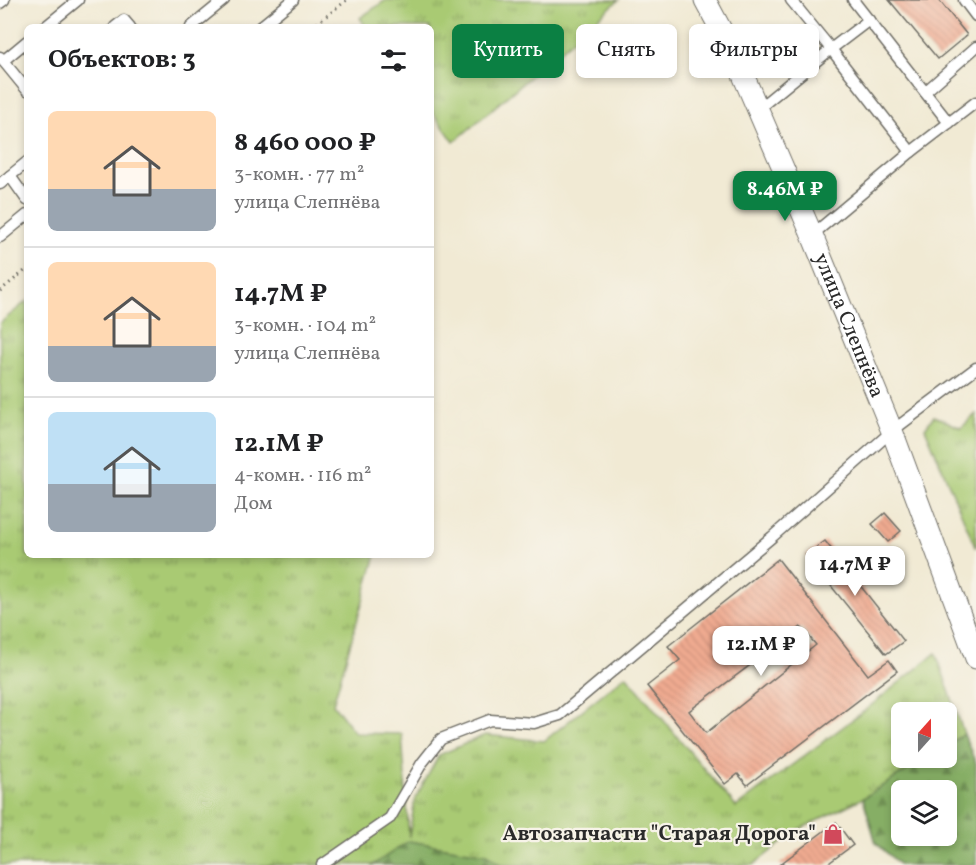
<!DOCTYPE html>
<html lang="ru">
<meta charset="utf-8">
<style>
:root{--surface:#fff;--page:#f2f2f2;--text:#202124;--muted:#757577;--line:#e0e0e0;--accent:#0b8043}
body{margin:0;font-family:Vollkorn,serif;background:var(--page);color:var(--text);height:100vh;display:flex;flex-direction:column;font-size:22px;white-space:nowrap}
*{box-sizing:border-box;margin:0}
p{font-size:20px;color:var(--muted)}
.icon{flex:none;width:33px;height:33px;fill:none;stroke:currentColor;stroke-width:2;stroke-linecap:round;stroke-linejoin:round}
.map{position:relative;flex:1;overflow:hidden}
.panel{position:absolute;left:24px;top:24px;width:410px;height:534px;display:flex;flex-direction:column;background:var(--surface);border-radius:9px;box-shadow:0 3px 9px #0003}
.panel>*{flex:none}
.guide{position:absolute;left:452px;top:24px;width:434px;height:54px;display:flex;gap:12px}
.needle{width:39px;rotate:21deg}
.fabs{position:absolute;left:891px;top:702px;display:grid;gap:12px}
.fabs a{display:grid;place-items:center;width:66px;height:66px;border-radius:9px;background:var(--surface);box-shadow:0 3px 9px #0003;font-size:30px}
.price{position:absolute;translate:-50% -51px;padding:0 14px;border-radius:12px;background:#fff;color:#222;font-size:20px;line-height:39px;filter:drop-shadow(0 2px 3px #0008)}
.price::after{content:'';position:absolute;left:50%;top:36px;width:18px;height:14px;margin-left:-9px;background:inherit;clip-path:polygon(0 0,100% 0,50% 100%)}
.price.current{background:var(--accent);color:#fff}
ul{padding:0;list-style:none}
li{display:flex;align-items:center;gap:18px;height:150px;padding:0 24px}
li+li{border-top:2px solid var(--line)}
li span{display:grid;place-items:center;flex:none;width:168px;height:120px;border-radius:9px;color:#555}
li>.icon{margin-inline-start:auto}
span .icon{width:72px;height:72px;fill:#fffc;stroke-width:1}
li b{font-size:26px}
h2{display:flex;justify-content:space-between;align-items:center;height:72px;padding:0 24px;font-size:26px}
.chip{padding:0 21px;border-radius:9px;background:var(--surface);box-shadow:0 3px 9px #0003;font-size:21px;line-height:54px}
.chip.current{background:var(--accent);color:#fff}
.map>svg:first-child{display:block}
</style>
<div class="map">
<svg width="976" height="865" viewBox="0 0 976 865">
<defs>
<pattern id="grass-tufts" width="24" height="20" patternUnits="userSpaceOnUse" patternTransform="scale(1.5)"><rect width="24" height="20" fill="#a9ca73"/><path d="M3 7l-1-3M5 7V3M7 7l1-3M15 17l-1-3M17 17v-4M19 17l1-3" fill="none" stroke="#8aa45f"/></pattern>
<pattern id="forest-firs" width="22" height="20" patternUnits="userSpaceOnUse" patternTransform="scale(1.5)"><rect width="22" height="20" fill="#86ae65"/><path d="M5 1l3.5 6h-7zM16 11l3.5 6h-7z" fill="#6e8e53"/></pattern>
<pattern id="building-back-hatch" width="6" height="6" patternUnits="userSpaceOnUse" patternTransform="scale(1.5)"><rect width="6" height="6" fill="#efaa90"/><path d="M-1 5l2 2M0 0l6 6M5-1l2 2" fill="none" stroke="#cd927c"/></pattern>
</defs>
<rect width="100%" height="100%" fill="#f7f3e8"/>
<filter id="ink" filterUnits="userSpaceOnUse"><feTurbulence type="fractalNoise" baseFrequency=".0167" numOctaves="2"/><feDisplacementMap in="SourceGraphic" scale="12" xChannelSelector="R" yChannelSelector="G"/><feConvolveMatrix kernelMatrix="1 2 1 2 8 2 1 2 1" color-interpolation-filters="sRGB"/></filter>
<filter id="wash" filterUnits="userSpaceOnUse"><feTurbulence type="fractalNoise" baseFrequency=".008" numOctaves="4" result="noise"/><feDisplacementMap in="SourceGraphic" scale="24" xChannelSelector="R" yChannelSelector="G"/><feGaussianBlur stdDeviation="1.35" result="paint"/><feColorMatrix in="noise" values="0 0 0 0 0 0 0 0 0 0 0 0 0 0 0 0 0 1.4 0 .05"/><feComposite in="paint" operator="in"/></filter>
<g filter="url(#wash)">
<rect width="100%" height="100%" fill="#f1ead4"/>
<g fill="url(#grass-tufts)" stroke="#6a7a4f" stroke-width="1.5">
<polygon points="386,0 619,0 454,142 431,110 430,27 366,27 360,18"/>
<polygon points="27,301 27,555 376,555 333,704 355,733 402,734 409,837 415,799 439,755 485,735 544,741 626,675 736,807 864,711 936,653 964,734 947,745 946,712 902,712 902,758 927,758 863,798 798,830 753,865 503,865 486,854 409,841 373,865 0,865 0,323"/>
<polygon points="976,414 976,548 925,428 934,416 961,428"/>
</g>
<g fill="url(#forest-firs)" stroke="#586c48" stroke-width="1.5" fill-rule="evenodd">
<path d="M964,734L976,764V865H900L876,843L863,798L927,758H946L947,745ZM902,790H946V836H902Z"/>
<polygon points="409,841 486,854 503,865 373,865"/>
</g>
<g id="blocks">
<g fill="url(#building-back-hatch)" fill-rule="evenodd">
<polygon points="889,0 939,0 967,35 938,59"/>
<polygon points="885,513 901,531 888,542 872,524"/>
<polygon points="825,541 904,641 886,654 806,555"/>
<path d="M778,559L868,675L889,660L897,671L747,785L738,774L725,784L647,686L680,660L668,646ZM801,627L816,645L706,733L689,711Z"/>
<polygon points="836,822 853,845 826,865 779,865"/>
</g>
</g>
</g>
<g filter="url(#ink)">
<use href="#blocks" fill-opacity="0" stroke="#706e66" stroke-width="1.5"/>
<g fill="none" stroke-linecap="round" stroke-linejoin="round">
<g stroke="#706e66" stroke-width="13">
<g id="service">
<polyline points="853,0 949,123"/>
<polyline points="964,0 976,16"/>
<polyline points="0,3 4,0"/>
<polyline points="45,27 78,0"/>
<polyline points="115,27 124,20 130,27"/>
<polyline points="191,27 224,0"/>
<polyline points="260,27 293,0"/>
<polyline points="0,57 27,90"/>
<polyline points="3,61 27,41"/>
<polyline points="925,92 976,47"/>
<polyline points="758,109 831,49 791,0"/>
<polyline points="911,152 976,102"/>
<polyline points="10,176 27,200"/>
<polyline points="0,184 27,162"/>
<polyline points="812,235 911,152 831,49 869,20"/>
<polyline points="0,237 27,215"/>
<polyline points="322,865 390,818 422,763 441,739 490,720 534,723 560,715 772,537 892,431 976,368"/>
</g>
</g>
<g stroke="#706e66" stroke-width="23">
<g id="minor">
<path id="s1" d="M705,0L734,54L812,235L892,431L976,658"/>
</g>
</g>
<g stroke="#706e66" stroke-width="3" stroke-dasharray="1.5 4.5" stroke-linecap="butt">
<polyline points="312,27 347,0"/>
<polyline points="0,291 27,269"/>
</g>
<use href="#service" stroke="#fff" stroke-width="10"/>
<use href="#minor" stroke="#fff" stroke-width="21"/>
</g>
</g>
<defs>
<g id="shop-bare" transform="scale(1.62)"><path d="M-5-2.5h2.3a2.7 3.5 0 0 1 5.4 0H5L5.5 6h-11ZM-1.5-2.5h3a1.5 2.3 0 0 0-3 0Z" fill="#d1495b" stroke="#f7f3e8" stroke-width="2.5" paint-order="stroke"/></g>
</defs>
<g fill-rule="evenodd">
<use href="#shop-bare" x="833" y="834"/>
</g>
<g text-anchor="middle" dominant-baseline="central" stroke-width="4.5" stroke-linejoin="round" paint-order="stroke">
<g font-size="21" fill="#2b2b2b" stroke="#f7f3e8">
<text stroke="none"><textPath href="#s1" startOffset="356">улица Слепнёва</textPath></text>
</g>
<g font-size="21" font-weight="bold" fill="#2b2b2b" stroke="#f7f3e8" text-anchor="end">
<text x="816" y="834">Автозапчасти "Старая Дорога"</text>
</g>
</g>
</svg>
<div class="fabs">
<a><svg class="needle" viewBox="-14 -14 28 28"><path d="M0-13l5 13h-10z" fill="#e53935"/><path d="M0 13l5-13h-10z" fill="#757577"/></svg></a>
<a><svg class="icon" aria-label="layers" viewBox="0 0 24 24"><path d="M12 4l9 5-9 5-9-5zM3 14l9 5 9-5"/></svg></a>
</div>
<b class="price current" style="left:785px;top:222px">8.46M ₽</b>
<b class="price" style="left:855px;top:597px">14.7M ₽</b>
<b class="price" style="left:761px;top:677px">12.1M ₽</b>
<div class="guide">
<a class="chip current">Купить</a>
<a class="chip">Снять</a>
<a class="chip">Фильтры</a>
</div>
<section class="panel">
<h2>Объектов: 3<svg class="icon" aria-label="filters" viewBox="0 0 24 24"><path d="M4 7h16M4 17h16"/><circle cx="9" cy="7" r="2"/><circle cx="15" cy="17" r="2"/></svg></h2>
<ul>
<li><span style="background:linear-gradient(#ffd9b3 65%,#9aa5b1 0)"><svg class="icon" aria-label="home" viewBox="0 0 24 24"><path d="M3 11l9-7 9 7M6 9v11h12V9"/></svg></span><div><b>8 460 000 ₽</b><p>3-комн. · 77 m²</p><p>улица Слепнёва</p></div></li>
<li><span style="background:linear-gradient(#ffd9b3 70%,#9aa5b1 0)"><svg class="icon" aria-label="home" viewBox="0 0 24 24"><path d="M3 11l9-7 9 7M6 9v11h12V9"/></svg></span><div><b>14.7M ₽</b><p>3-комн. · 104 m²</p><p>улица Слепнёва</p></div></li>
<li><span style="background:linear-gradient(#bfe0f5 60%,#9aa5b1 0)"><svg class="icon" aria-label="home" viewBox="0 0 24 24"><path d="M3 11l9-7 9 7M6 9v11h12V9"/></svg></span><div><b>12.1M ₽</b><p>4-комн. · 116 m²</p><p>Дом</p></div></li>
</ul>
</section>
</div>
